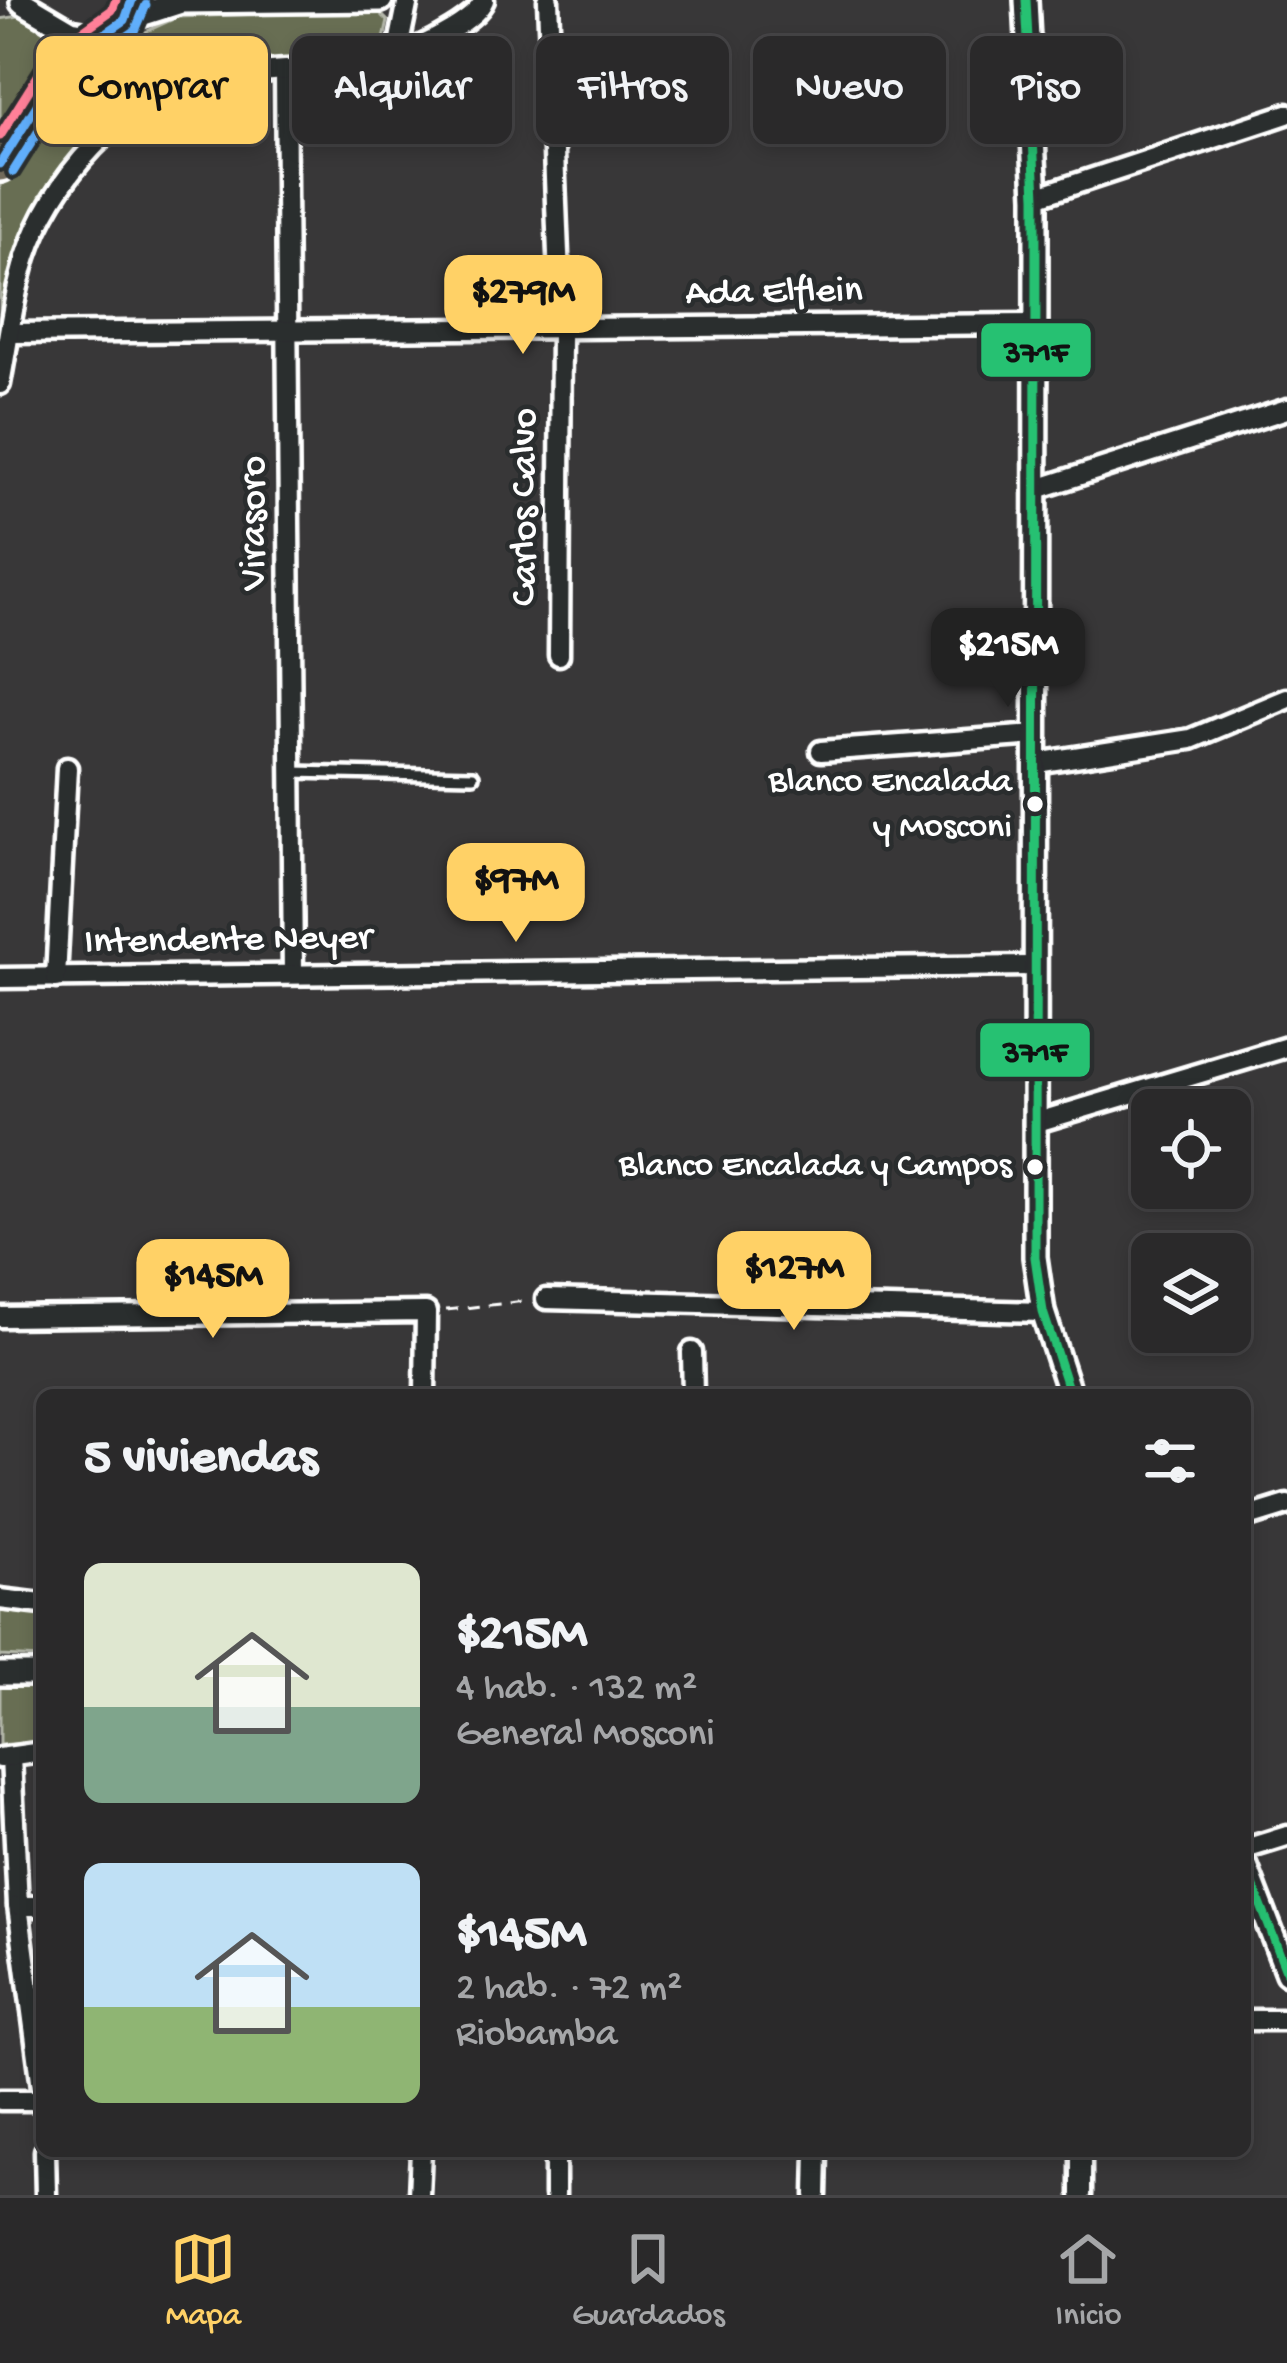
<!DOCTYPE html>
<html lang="es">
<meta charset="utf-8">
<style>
:root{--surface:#2a292a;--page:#323132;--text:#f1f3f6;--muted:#a5a6a8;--line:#464547;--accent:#ffd166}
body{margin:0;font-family:"Gochi Hand",sans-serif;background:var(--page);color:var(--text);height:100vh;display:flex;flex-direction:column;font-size:45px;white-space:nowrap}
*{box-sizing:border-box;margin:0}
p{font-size:39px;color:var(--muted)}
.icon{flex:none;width:66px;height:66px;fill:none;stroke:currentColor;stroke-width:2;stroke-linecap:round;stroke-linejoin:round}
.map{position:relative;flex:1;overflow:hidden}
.details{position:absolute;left:36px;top:1389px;width:1215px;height:768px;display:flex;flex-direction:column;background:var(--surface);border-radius:18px;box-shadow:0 6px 18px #0003,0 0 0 3px var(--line)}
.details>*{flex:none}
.banner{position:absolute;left:36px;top:36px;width:1215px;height:108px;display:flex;gap:24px}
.controls{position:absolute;left:1131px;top:1089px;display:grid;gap:24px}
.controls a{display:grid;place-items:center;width:120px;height:120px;border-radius:18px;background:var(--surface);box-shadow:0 6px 18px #0003,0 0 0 3px var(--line);font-size:60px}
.price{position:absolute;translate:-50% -102px;padding:0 27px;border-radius:24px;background:var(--accent);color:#111;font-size:39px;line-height:78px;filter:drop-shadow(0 3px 6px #0008)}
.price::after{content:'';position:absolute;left:50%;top:72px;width:36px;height:27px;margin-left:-18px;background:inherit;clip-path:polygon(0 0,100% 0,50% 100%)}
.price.current{background:#222;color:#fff}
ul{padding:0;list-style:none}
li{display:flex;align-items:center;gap:36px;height:300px;padding:0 48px}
li span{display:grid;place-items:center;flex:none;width:336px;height:240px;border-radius:18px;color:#555}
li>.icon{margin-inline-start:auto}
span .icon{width:144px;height:144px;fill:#fffc;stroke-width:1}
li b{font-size:51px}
h2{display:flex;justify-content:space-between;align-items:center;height:144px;padding:0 48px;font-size:51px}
.tag{padding:0 42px;border-radius:18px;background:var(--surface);box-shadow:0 6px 18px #0003,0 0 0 3px var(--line);font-size:42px;line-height:108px}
.tag.current{background:var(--accent);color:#111}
.menu{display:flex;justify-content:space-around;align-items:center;height:168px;border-top:3px solid var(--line);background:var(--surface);font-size:33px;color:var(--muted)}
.menu a{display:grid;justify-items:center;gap:6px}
.menu .current{color:var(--accent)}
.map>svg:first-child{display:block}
</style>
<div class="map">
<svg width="1287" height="2195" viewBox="0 0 1287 2195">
<rect width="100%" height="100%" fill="#383738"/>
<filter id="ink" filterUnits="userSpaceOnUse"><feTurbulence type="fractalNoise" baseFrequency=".00833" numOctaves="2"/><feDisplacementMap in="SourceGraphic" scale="24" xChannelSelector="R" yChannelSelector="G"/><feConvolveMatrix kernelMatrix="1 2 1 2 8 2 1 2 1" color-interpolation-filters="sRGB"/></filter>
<g filter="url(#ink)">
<g fill="#676e53" stroke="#b3b6a9" stroke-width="3">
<polygon points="377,10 388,21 384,39 368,53 205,68 138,100 79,147 51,185 30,221 0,330 0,180 69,77 119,44 178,17"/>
<polygon points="32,14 69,38 46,58 0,148 0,19"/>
<polygon points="0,1607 42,1615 42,1658 0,1656"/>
<polygon points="0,1686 42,1686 42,1741 0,1745"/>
</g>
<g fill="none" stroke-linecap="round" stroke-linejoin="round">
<g stroke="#fff" stroke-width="18">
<polyline id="service" points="293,772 473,776"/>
</g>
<g stroke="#fff" stroke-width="27">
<g id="minor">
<polyline points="548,0 561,330 559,655"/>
<polyline points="396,59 408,0"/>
<polyline points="285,71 293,974"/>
<polyline points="1036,197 1287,114"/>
<polyline points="10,333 1035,324"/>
<path d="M0,384C8,342 13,298 26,257C50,181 122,98 203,80C257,69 314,69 369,67C397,58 474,26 484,0"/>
<polyline points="1037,489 1287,409"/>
<polyline points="821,751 1036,735"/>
<polyline points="1036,763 1191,739 1287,699"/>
<polyline points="0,978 1032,966"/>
<polyline points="56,978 67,768"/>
<polyline points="1034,1123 1287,1047"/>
<polyline points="546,1299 1043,1312"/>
<polyline points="0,1317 426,1312 425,1395"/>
<polyline points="692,1352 693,1395"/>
<polyline points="1245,1518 1287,1505"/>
<polyline points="0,1599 42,1604"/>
<polyline points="11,1757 18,1906 42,2087"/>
<polyline points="0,1758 42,1752"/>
<polyline points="1245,1849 1287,1836"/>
<polyline points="18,1906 42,1906"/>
<polyline points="1245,2020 1287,2020"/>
<polyline points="0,2100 42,2100"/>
<polyline points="45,2151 46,2195"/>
<polyline points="1081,2151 1081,2195"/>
<polyline points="419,2195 421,2151"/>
<polyline points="555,2195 555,2151"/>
<polyline points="816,2195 817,2151"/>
</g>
</g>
<g stroke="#fff" stroke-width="30">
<g id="tertiary">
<polyline points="1026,0 1036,197 1035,1257 1043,1312 1070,1395"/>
<polyline points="22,2 71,31 101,36 125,20 132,0"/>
<polyline points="125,20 181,2 381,0"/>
<polyline points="0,1674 42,1674"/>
<polyline points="1245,1864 1287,1973"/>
</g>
</g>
<g stroke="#fff" stroke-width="42">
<polyline id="motorway" points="0,164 64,62 101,36"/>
</g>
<polyline stroke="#fff" stroke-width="3" stroke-dasharray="12 9" stroke-linecap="butt" points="446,1310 526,1301"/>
<use href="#service" stroke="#2a2d2e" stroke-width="9"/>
<use href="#minor" stroke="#2a2d2e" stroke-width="18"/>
<use href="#tertiary" stroke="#2a2d2e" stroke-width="21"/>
<use href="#motorway" stroke="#726b5a" stroke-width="33"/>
<g stroke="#2a2d2e" stroke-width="18">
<g id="bus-1">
<polyline points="1026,0 1036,197 1035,1257 1043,1312 1070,1395"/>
<polyline points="1245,1864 1287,1973"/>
</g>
</g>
<g stroke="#2a2d2e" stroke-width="18">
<polyline id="bus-2" points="0,164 64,62 125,20 132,0"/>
</g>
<g stroke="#2a2d2e" stroke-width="18">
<polyline id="bus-3" points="13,172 75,73 135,31 146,5"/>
</g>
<g stroke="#2a2d2e" stroke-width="18">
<polyline id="bus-4" points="0,136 53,52 112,10 116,0"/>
</g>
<use href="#bus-1" stroke="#26c172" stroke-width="9"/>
<use href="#bus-2" stroke="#60aefb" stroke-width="9"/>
<use href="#bus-3" stroke="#60aefb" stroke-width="9"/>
<use href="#bus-4" stroke="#ff8098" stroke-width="9"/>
</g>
</g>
<g fill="#fff" stroke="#2a2d2e" stroke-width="4.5">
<circle cx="1035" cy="804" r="10"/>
<circle cx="1035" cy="1167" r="10"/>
</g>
<g text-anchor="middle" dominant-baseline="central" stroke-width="9" stroke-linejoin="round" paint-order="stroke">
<g font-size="36" fill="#fff" stroke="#2a2d2e" text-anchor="end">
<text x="1012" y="783">Blanco Encalada<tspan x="1012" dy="45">y Mosconi</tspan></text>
<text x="1012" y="1167">Blanco Encalada y Campos</text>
</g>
<g font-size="39" fill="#fff" stroke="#2a2d2e">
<text transform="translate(774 294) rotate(-1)">Ada Elflein</text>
<text transform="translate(527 507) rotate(-90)">Carlos Calvo</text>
<text transform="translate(256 523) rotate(-90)">Virasoro</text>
<text transform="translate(228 942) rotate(-1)">Intendente Neyer</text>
</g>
</g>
<g stroke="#2a2d2e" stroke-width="4.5">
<rect x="979" y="321" width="114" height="58" rx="12" fill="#26c172"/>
<rect x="978" y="1021" width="114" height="58" rx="12" fill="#26c172"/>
</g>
<g font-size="33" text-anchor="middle" font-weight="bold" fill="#111">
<text x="1036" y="361">371F</text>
<text x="1035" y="1061">371F</text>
</g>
</svg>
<div class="controls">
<a><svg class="icon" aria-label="locate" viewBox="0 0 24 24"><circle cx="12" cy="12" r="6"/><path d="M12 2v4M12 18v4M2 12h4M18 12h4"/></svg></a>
<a><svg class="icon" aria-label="layers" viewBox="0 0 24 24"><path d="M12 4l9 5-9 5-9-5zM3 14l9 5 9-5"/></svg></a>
</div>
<b class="price" style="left:523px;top:357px">$279M</b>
<b class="price current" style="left:1008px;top:710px">$215M</b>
<b class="price" style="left:516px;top:945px">$97M</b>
<b class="price" style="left:794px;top:1333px">$127M</b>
<b class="price" style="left:213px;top:1341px">$145M</b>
<div class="banner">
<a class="tag current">Comprar</a>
<a class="tag">Alquilar</a>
<a class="tag">Filtros</a>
<a class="tag">Nuevo</a>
<a class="tag">Piso</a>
</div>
<section class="details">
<h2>5 viviendas<svg class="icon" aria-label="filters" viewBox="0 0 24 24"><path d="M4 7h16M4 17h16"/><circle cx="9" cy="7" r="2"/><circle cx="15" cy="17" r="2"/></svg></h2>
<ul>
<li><span style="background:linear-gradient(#dfe7d0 60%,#7fa58c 0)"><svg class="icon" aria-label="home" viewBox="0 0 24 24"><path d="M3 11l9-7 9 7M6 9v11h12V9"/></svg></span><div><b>$215M</b><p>4 hab. · 132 m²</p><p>General Mosconi</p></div></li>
<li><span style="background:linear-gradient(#bfe0f5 60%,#8fb573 0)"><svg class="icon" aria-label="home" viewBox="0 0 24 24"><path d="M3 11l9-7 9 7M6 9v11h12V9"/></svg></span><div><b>$145M</b><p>2 hab. · 72 m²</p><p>Riobamba</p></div></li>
</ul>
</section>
</div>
<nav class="menu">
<a class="current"><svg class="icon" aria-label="map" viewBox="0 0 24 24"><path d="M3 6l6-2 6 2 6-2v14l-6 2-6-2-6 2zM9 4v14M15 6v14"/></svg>Mapa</a>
<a><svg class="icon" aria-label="saved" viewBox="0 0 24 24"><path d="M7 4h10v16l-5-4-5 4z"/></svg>Guardados</a>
<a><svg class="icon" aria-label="home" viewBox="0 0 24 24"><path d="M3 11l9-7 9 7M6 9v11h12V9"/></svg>Inicio</a>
</nav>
